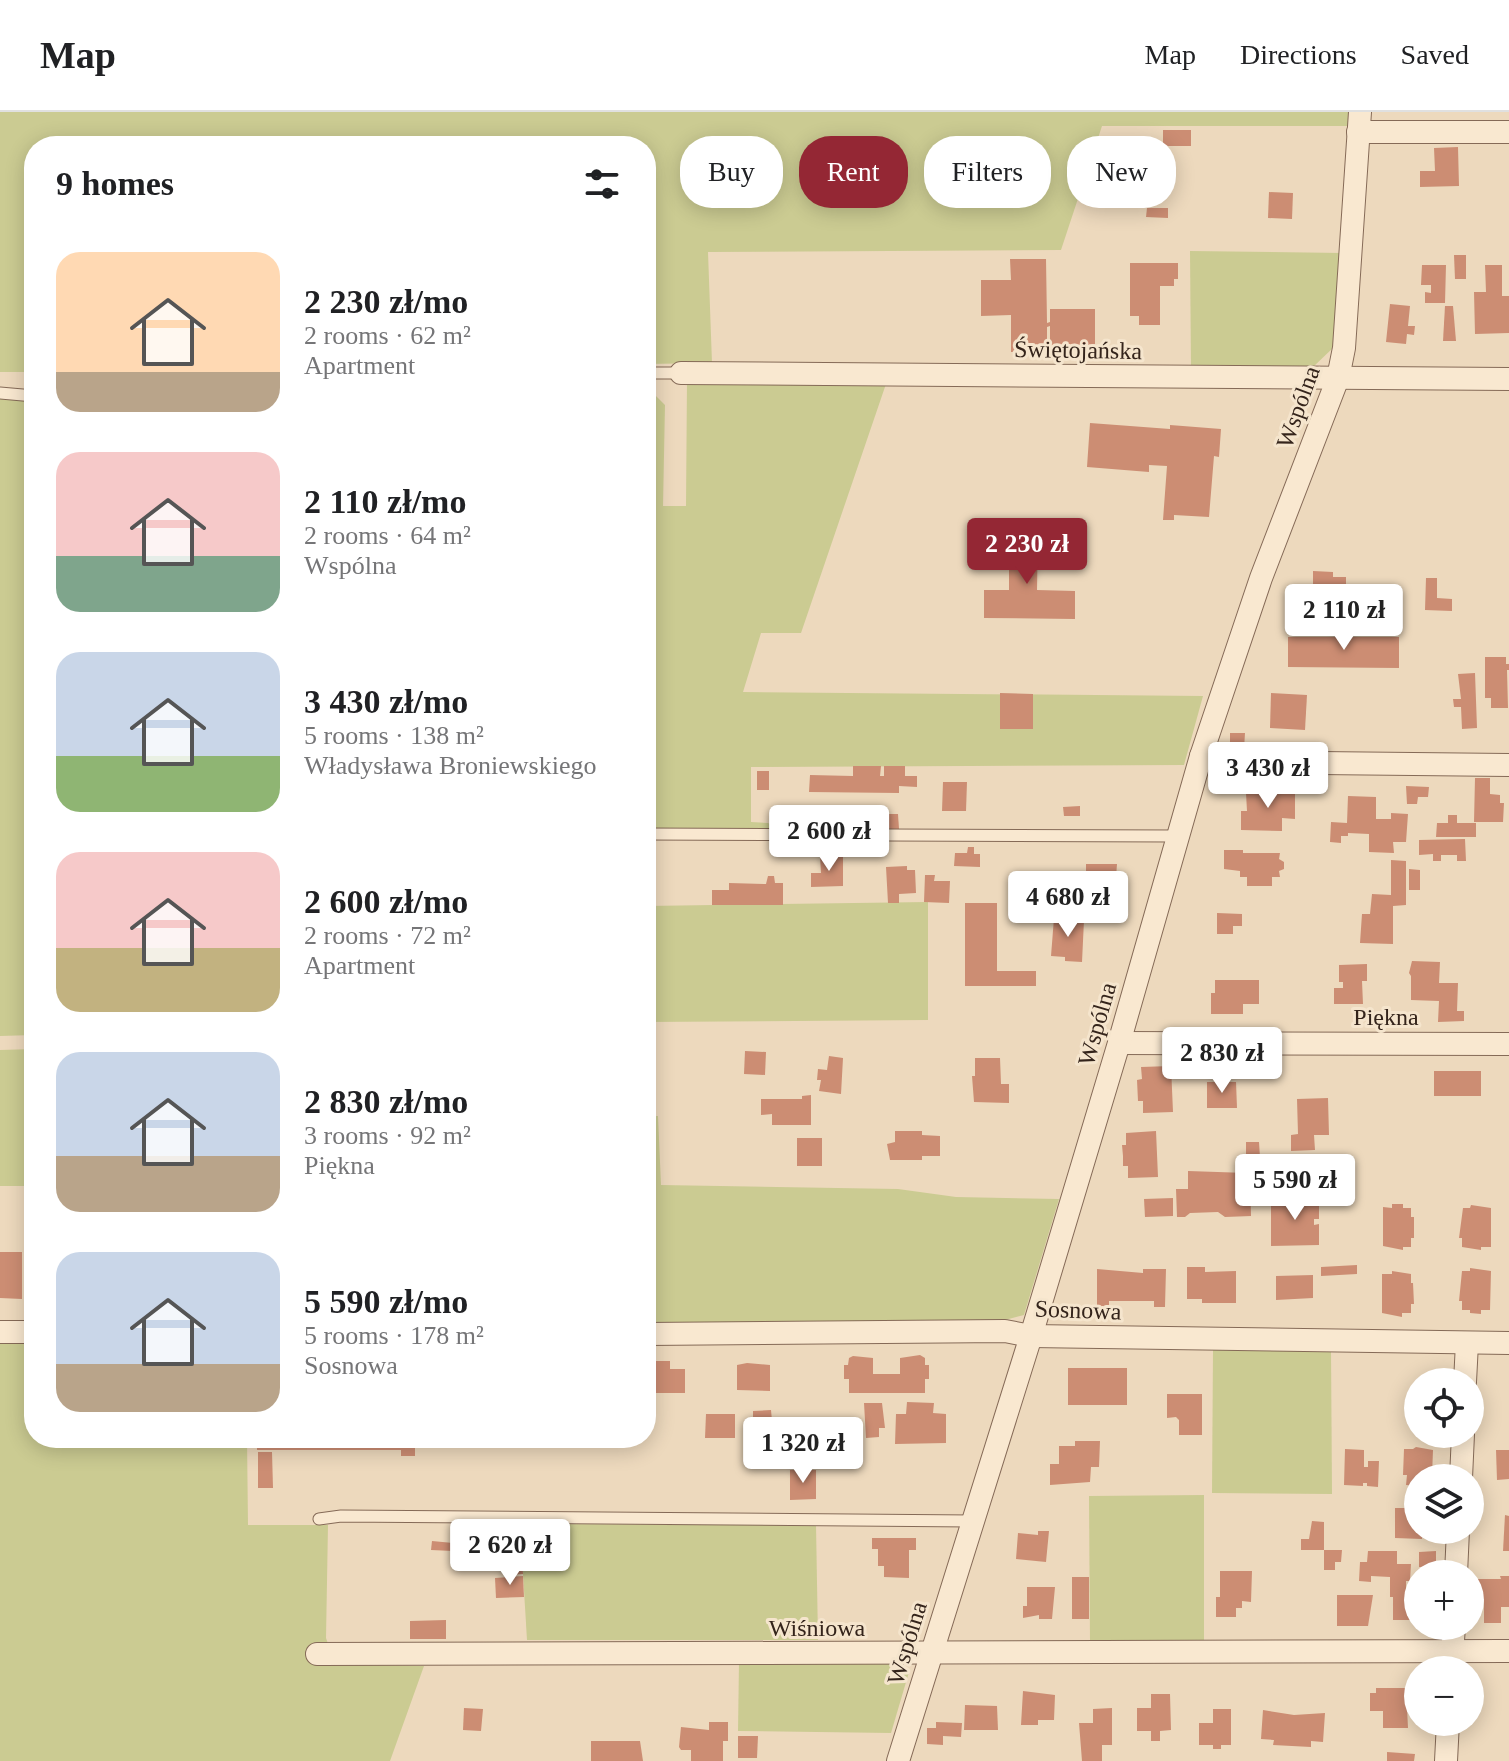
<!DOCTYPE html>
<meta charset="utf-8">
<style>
:root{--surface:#fff;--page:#f6f6f6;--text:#202124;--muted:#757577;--line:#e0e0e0;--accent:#942734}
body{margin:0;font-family:"Times New Roman",serif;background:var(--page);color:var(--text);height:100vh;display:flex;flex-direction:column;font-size:30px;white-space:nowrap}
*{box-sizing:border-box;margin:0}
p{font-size:26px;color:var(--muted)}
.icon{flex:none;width:44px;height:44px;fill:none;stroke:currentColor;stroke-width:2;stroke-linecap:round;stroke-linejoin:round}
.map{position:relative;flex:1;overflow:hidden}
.side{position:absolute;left:24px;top:24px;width:632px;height:1312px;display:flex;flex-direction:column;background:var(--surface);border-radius:32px;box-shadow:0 4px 20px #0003}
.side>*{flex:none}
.hud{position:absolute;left:680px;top:24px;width:708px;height:72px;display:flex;gap:16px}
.buttons{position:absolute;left:1404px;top:1256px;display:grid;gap:16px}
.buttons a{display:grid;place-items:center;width:80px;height:80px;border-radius:50%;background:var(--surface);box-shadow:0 4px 20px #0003;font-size:40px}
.price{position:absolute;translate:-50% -68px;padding:0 18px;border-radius:8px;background:#fff;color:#222;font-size:26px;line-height:52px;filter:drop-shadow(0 2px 4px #0008)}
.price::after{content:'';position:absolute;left:50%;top:48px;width:24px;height:18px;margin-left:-12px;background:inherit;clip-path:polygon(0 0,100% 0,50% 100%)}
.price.active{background:var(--accent);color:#fff}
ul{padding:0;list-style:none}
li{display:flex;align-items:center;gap:24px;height:200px;padding:0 32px}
li span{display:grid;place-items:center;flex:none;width:224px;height:160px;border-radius:24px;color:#555}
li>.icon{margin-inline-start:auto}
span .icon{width:96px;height:96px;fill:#fffc;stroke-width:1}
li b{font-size:34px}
h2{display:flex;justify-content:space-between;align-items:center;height:96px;padding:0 32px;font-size:34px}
.pill{padding:0 28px;border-radius:32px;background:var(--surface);box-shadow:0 4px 20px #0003;font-size:28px;line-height:72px}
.pill.active{background:var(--accent);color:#fff}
header{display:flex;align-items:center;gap:48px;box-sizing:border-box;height:112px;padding:0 40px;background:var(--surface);border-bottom:2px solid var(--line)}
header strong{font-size:38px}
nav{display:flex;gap:44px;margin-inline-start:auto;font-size:28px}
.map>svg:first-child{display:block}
</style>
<header>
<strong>Map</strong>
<nav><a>Map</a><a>Directions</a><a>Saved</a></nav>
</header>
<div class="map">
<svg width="1509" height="1649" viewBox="0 0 1509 1649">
<rect width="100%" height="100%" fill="#edd9bd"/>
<g fill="#cbcb92">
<polygon points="0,0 1350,0 1348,14 1102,14 1061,138 708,140 712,251 646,252 646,34 34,34 34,260 0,260"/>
<polygon points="1190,139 1343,141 1335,234 1312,256 1191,256"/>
<polygon points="687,268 887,269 801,521 761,521 743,580 1203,584 1184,653 751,655 751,710 768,711 778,717 646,717 646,278 650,278 665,293 663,394 686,394"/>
<polygon points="0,286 34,288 34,923 0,924"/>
<polygon points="928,790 928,908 646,910 646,794"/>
<polygon points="34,937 34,1074 0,1074 0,938"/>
<polygon points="646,1004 658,1004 661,1073 898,1077 956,1085 1059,1087 1024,1203 1005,1208 646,1211"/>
<polygon points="0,1230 34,1230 34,1326 247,1326 248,1413 328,1413 326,1526 335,1552 424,1554 390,1649 0,1649"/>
<polygon points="1213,1238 1331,1238 1332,1382 1212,1381"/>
<polygon points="1204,1383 1204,1530 1090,1531 1089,1384"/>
<polygon points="520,1412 816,1413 818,1528 527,1528"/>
<polygon points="899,1549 909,1560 891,1621 738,1619 739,1550"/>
</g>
<g fill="#cc8d73">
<rect x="1163" y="18" width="28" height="16"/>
<polygon points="1458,35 1459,74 1420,75 1420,59 1435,59 1434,36"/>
<polygon points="1138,36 1156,37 1154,76 1136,75"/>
<polygon points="1269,80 1293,81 1292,107 1268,106"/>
<polygon points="1147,96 1168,96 1168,106 1146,105"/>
<polygon points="1454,143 1466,143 1466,167 1455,167"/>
<polygon points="1010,147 1046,147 1047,211 1050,210 1050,197 1095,197 1095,232 1050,239 1050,214 1047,215 1047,240 1011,240 1011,203 981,204 981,168 1011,168"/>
<polygon points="1130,151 1178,151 1178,167 1174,167 1174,174 1160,174 1160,213 1139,213 1139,204 1130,204"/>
<polygon points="1422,153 1446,153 1445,191 1425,191 1425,180 1431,181 1431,173 1421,173"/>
<polygon points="1485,153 1502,153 1502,184 1509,184 1509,221 1475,222 1474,180 1486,180"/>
<polygon points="1390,192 1410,194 1408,214 1415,214 1414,223 1407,222 1406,232 1386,230"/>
<polygon points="1445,194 1453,194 1456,229 1443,229"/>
<polygon points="1090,311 1170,317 1170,313 1221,317 1219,345 1214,344 1209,405 1174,403 1174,408 1163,408 1167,354 1149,353 1149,360 1087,355"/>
<polygon points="1009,417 1038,417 1037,478 1075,479 1075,507 984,506 984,478 1009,478"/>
<polygon points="1313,459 1333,460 1333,465 1346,465 1346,474 1358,474 1362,479 1362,485 1357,490 1356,512 1342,512 1342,506 1340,506 1339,509 1324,509 1324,512 1304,512 1304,492 1316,492 1316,485 1313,485"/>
<polygon points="1426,466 1437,466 1437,486 1452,487 1452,499 1425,498"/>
<polygon points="1288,525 1399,525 1399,556 1288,555"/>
<polygon points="1485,545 1506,545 1506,552 1509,552 1509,558 1507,558 1508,596 1491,596 1491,586 1485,586"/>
<polygon points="1475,561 1477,616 1462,617 1461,595 1454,595 1453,587 1461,587 1458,562"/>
<polygon points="1000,581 1033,582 1033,617 1000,617"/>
<polygon points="1271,581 1307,583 1305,618 1270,616"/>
<polygon points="1230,621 1245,621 1244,638 1230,638"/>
<polygon points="853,654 881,654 880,664 884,664 884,654 905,654 905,664 917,664 917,675 899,674 899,681 809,680 810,663 853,664"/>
<rect x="757" y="659" width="12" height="19"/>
<polygon points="1475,666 1490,666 1490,682 1500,683 1500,691 1504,691 1503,710 1474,710"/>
<polygon points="943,670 967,670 966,699 942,699"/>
<polygon points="1406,674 1429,675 1428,685 1418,685 1417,692 1407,692"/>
<polygon points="1265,675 1281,675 1281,681 1295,681 1295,707 1282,706 1282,719 1241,718 1241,699 1247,699 1246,681 1265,681"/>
<polygon points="1348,684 1376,685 1376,707 1391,707 1391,701 1408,702 1406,730 1393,730 1394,741 1369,740 1369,722 1348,721 1348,724 1341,724 1341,731 1330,730 1331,710 1347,711"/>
<polygon points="1080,694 1080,704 1064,704 1063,695"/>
<polygon points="831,695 849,695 849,715 830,714"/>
<polygon points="856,702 898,702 899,717 856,717"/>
<polygon points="1448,703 1457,703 1457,711 1476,711 1476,725 1436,725 1437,711 1448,711"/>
<polygon points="1465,727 1466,749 1457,749 1457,743 1441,743 1441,749 1433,749 1433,742 1419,743 1419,728"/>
<polygon points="968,735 974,735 974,742 980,742 980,755 954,754 955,741 967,741"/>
<polygon points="1224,738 1243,738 1243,741 1280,741 1279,747 1284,750 1284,757 1279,759 1280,765 1272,765 1272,774 1247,774 1247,765 1240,765 1240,759 1224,757"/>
<polygon points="820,744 843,744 843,774 811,775 811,761 821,761"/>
<polygon points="1391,748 1406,749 1406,793 1393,794 1393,832 1360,831 1362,802 1370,802 1372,782 1391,783"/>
<polygon points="646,749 655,749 656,791 646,791"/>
<polygon points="1086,752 1117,752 1115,779 1086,779"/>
<polygon points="907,754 907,758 915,758 916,781 899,782 899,791 888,791 886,755"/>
<polygon points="1409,757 1420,758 1420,778 1409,778"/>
<polygon points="925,763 935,763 934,769 950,769 949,791 924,790"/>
<polygon points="768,764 774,764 775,771 783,771 783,793 712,793 712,778 729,778 729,771 766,772"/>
<polygon points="965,791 997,791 997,859 1036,859 1036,874 965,874"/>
<polygon points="1217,801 1242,802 1242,814 1233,814 1233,822 1217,822"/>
<polygon points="1054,806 1084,808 1082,850 1065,849 1065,845 1051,844"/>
<polygon points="1412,849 1440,850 1439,871 1458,871 1457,899 1464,899 1464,909 1438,910 1439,889 1411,888 1411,864 1409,861"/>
<polygon points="1367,852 1367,869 1362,869 1363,892 1334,892 1334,876 1343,876 1343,870 1339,870 1339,853"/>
<polygon points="1215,868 1259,868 1259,892 1243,892 1243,902 1211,902 1211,881 1215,881"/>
<polygon points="745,939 766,940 765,963 744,962"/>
<polygon points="829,944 843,946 841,982 819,979 821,968 817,968 818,957 827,958"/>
<polygon points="975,946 1000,946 1001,972 1009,972 1009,991 974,990 972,964 975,964"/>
<polygon points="1171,954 1173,1000 1143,1001 1143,989 1138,989 1137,968 1142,967 1141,955"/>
<rect x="1434" y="959" width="47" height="25"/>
<polygon points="1207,970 1236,970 1237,996 1207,996"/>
<polygon points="811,983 811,1013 772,1013 772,1002 761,1003 761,987 802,987 802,984"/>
<polygon points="1328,986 1329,1023 1314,1023 1315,1038 1291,1039 1291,1023 1298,1022 1297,987"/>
<polygon points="895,1019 922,1019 922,1023 940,1024 940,1044 922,1044 922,1048 890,1048 887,1032 895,1030"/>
<polygon points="1156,1019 1158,1065 1128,1066 1128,1054 1123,1054 1123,1044 1122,1033 1126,1033 1126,1021"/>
<rect x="797" y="1026" width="25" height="28"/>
<polygon points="1246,1030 1259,1030 1261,1061 1250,1061 1251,1104 1225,1105 1218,1100 1190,1101 1185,1105 1177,1105 1176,1077 1188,1077 1188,1059 1247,1061 1247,1054 1242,1054 1241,1049 1246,1049"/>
<polygon points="1333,1053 1339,1053 1339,1059 1352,1058 1353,1076 1319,1077 1318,1060 1333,1059"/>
<polygon points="1265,1067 1279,1068 1279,1077 1265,1076"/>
<polygon points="1173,1086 1173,1104 1145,1105 1144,1087"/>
<polygon points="1319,1086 1319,1107 1314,1107 1314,1113 1319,1112 1319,1133 1271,1134 1271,1087"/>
<polygon points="1392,1092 1403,1092 1403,1096 1411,1096 1411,1105 1414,1105 1414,1126 1411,1126 1411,1135 1403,1135 1403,1138 1383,1134 1383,1095 1392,1096"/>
<polygon points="1471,1093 1491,1096 1491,1135 1481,1135 1481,1138 1462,1135 1462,1126 1459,1126 1463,1096 1470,1096"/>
<polygon points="0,1140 22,1140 22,1187 0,1186"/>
<polygon points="1357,1153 1357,1162 1321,1164 1321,1155"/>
<polygon points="1187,1155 1205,1155 1205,1160 1236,1159 1236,1191 1202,1191 1202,1187 1187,1187"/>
<polygon points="1470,1156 1491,1159 1490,1198 1481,1198 1481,1202 1470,1201 1470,1198 1462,1198 1462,1189 1459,1189 1462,1159 1470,1159"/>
<polygon points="1097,1157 1143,1161 1143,1157 1166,1157 1165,1195 1154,1195 1154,1189 1109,1189 1109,1195 1097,1195"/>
<polygon points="1392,1159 1411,1162 1411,1171 1413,1171 1414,1192 1411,1192 1411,1201 1402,1201 1402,1205 1382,1201 1382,1162 1392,1162"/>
<polygon points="1313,1163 1313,1186 1276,1188 1276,1164"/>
<polygon points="920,1243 925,1246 925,1253 929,1253 929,1267 925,1267 925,1281 849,1281 849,1267 844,1267 844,1253 848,1253 849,1246 853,1244 873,1246 873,1262 900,1262 900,1246"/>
<polygon points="646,1249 670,1249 670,1257 685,1257 685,1281 646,1281"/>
<polygon points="747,1251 770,1253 770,1279 737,1278 737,1253"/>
<rect x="1068" y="1256" width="59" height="37"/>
<polygon points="1167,1282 1202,1282 1202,1323 1179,1323 1179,1308 1176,1305 1167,1306"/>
<polygon points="907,1290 934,1291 933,1301 946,1302 946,1331 895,1332 896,1302 906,1302"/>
<polygon points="864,1291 882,1291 885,1316 879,1316 879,1325 866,1326"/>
<polygon points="771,1298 772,1309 753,1309 753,1299"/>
<polygon points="706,1302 735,1302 735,1326 705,1326"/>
<rect x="786" y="1305" width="41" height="30"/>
<polygon points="257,1326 415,1326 415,1344 401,1344 401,1338 257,1338"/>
<polygon points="1075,1329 1100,1329 1099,1355 1091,1355 1090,1370 1050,1373 1050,1352 1059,1352 1059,1334 1075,1334"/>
<polygon points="1416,1335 1433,1338 1432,1364 1418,1366 1418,1374 1406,1373 1407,1363 1403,1363 1404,1337 1413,1337"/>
<polygon points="1345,1337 1364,1338 1364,1355 1368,1355 1368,1349 1379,1349 1378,1375 1367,1374 1367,1371 1363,1371 1363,1374 1344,1373"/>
<polygon points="1496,1338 1509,1338 1509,1367 1497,1368"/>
<polygon points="258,1340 272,1340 273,1376 258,1376"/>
<polygon points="790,1358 816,1358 816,1387 790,1388"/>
<polygon points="1395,1396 1418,1396 1418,1418 1423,1418 1422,1427 1395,1426"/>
<polygon points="1505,1403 1509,1404 1509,1439 1503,1439"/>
<polygon points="1312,1409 1324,1410 1324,1438 1301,1438 1301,1427 1309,1427"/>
<polygon points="1038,1419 1049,1419 1046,1450 1016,1447 1018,1421 1038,1423"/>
<polygon points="521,1425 523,1462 504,1463 502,1426"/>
<polygon points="872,1426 916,1426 916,1438 909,1438 909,1466 884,1465 884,1454 878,1454 878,1437 872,1437"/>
<polygon points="432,1429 453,1431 453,1439 431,1438"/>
<polygon points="1324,1438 1342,1438 1341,1450 1335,1450 1335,1458 1324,1458"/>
<polygon points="1368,1439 1397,1439 1397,1452 1411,1452 1410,1469 1406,1469 1406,1484 1410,1484 1410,1480 1418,1480 1418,1508 1393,1508 1393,1485 1390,1485 1390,1465 1371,1464 1371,1470 1359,1469 1360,1450 1367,1450"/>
<polygon points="1436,1439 1436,1455 1419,1455 1419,1440"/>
<polygon points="1220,1459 1252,1459 1251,1490 1242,1489 1242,1496 1236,1496 1236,1505 1216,1505 1216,1485 1220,1485"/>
<polygon points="523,1464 524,1485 496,1486 495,1466"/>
<polygon points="1500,1464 1509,1464 1509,1495 1501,1495 1501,1511 1484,1511 1484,1489 1478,1489 1478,1467 1501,1467"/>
<rect x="1072" y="1465" width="17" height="42"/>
<polygon points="1027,1475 1055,1475 1052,1507 1039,1507 1039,1503 1023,1506 1023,1494 1027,1494"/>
<polygon points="1337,1483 1373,1483 1368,1514 1337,1514"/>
<polygon points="446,1508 446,1527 410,1527 410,1509"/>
<polygon points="1376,1576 1406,1576 1408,1616 1383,1616 1383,1599 1370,1599 1370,1581 1376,1581"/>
<polygon points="1023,1579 1055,1583 1054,1608 1038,1608 1038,1613 1021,1613"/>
<polygon points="1151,1582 1170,1582 1171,1618 1160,1619 1160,1629 1151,1629 1151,1619 1137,1619 1137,1596 1151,1596"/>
<polygon points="965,1593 997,1594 998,1618 964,1618"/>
<polygon points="464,1596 483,1597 481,1619 463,1618"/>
<polygon points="1112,1596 1112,1633 1102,1633 1102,1649 1082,1649 1079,1611 1093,1611 1093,1597"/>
<polygon points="1213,1597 1231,1597 1231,1633 1221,1633 1221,1637 1213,1637 1213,1633 1199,1633 1199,1611 1213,1611"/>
<polygon points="1263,1598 1294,1603 1325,1601 1323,1630 1311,1629 1311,1635 1273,1633 1274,1628 1261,1627"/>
<polygon points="709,1610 728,1610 728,1629 723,1629 723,1649 691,1649 691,1638 681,1638 679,1635 681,1615 709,1618"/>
<polygon points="936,1610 962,1611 961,1625 943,1624 943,1633 927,1632 927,1616 936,1616"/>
<polygon points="738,1624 758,1624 757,1646 738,1646"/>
<polygon points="591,1629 640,1629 643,1649 591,1649"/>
<polygon points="1387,1640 1415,1642 1414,1649 1387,1649"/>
</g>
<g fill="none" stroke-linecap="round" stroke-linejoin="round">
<g stroke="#856a57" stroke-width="13">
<g id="service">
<polyline points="646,261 681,261"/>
<polyline points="0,281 34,284"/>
<polyline points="646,722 1176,724"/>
<polyline points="319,1407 341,1404 972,1409"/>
</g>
</g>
<g stroke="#856a57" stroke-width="24">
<g id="minor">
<polyline points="1358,20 1509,20"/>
<polyline points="681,261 1509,267"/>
<polyline points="1201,644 1224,650 1509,653"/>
<polyline points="1119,931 1509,932"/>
<polyline points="0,1220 34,1220"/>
<polyline points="646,1222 1005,1219 1031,1224 1509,1231"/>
<polyline points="1465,1270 1467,1231"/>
<polyline points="1461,1366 1463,1322"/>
<polyline points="1456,1462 1458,1418"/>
<polyline points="317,1542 1509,1539"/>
<polyline points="1451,1558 1454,1514"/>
<polyline points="898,1649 1031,1224 1119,931 1201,644 1261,466 1338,266 1344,236 1360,0"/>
<polyline points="1446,1649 1448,1610"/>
</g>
</g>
<use href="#service" stroke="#f9e8d0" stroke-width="11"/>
<use href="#minor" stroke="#f9e8d0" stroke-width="22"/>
</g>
<g text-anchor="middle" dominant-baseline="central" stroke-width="6" stroke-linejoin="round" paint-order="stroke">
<g font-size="24" fill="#34241b" stroke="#f5e5cd">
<text transform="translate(1078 238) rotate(1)">Świętojańska</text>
<text transform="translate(1298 295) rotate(-70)">Wspólna</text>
<text x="1386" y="905">Piękna</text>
<text transform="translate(1097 912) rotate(-74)">Wspólna</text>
<text transform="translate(1078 1198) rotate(2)">Sosnowa</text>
<text x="817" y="1516">Wiśniowa</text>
<text transform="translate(907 1531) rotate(-73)">Wspólna</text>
</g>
</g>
</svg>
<div class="buttons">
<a><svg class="icon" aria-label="locate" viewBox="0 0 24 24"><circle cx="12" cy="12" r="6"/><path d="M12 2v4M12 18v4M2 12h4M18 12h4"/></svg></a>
<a><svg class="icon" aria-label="layers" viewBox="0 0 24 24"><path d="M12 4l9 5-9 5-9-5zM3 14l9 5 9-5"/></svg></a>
<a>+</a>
<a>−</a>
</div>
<b class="price active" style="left:1027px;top:474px">2 230 zł</b>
<b class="price" style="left:1344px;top:540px">2 110 zł</b>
<b class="price" style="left:1268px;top:698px">3 430 zł</b>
<b class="price" style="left:829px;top:761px">2 600 zł</b>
<b class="price" style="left:1068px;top:827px">4 680 zł</b>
<b class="price" style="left:1222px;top:983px">2 830 zł</b>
<b class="price" style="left:1295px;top:1110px">5 590 zł</b>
<b class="price" style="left:803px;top:1373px">1 320 zł</b>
<b class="price" style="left:510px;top:1475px">2 620 zł</b>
<div class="hud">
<a class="pill">Buy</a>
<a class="pill active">Rent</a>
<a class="pill">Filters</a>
<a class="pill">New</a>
</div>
<section class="side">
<h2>9 homes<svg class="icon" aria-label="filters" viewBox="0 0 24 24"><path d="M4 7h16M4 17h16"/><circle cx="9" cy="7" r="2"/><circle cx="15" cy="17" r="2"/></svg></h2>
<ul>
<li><span style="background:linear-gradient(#ffd9b3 75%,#b9a48a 0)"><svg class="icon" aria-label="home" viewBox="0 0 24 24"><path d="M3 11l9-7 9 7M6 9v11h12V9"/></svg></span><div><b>2 230 zł/mo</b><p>2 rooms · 62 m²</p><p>Apartment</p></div></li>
<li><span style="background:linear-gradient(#f6c9c9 65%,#7fa58c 0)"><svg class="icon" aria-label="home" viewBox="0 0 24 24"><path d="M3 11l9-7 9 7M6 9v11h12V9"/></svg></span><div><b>2 110 zł/mo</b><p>2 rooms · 64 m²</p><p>Wspólna</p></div></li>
<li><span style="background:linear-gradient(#c9d6e8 65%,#8fb573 0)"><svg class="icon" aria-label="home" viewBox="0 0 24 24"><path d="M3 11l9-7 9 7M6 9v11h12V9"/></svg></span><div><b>3 430 zł/mo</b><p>5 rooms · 138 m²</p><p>Władysława Broniewskiego</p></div></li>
<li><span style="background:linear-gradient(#f6c9c9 60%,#c2b280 0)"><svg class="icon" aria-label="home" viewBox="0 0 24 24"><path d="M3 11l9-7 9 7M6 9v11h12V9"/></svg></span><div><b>2 600 zł/mo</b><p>2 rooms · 72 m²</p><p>Apartment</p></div></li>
<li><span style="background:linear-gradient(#c9d6e8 65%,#b9a48a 0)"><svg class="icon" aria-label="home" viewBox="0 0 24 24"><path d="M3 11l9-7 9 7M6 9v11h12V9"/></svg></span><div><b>2 830 zł/mo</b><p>3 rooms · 92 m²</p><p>Piękna</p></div></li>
<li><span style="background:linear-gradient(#c9d6e8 70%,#b9a48a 0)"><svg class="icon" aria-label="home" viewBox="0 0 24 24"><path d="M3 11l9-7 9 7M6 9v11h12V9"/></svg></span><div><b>5 590 zł/mo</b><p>5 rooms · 178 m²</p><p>Sosnowa</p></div></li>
</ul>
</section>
</div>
